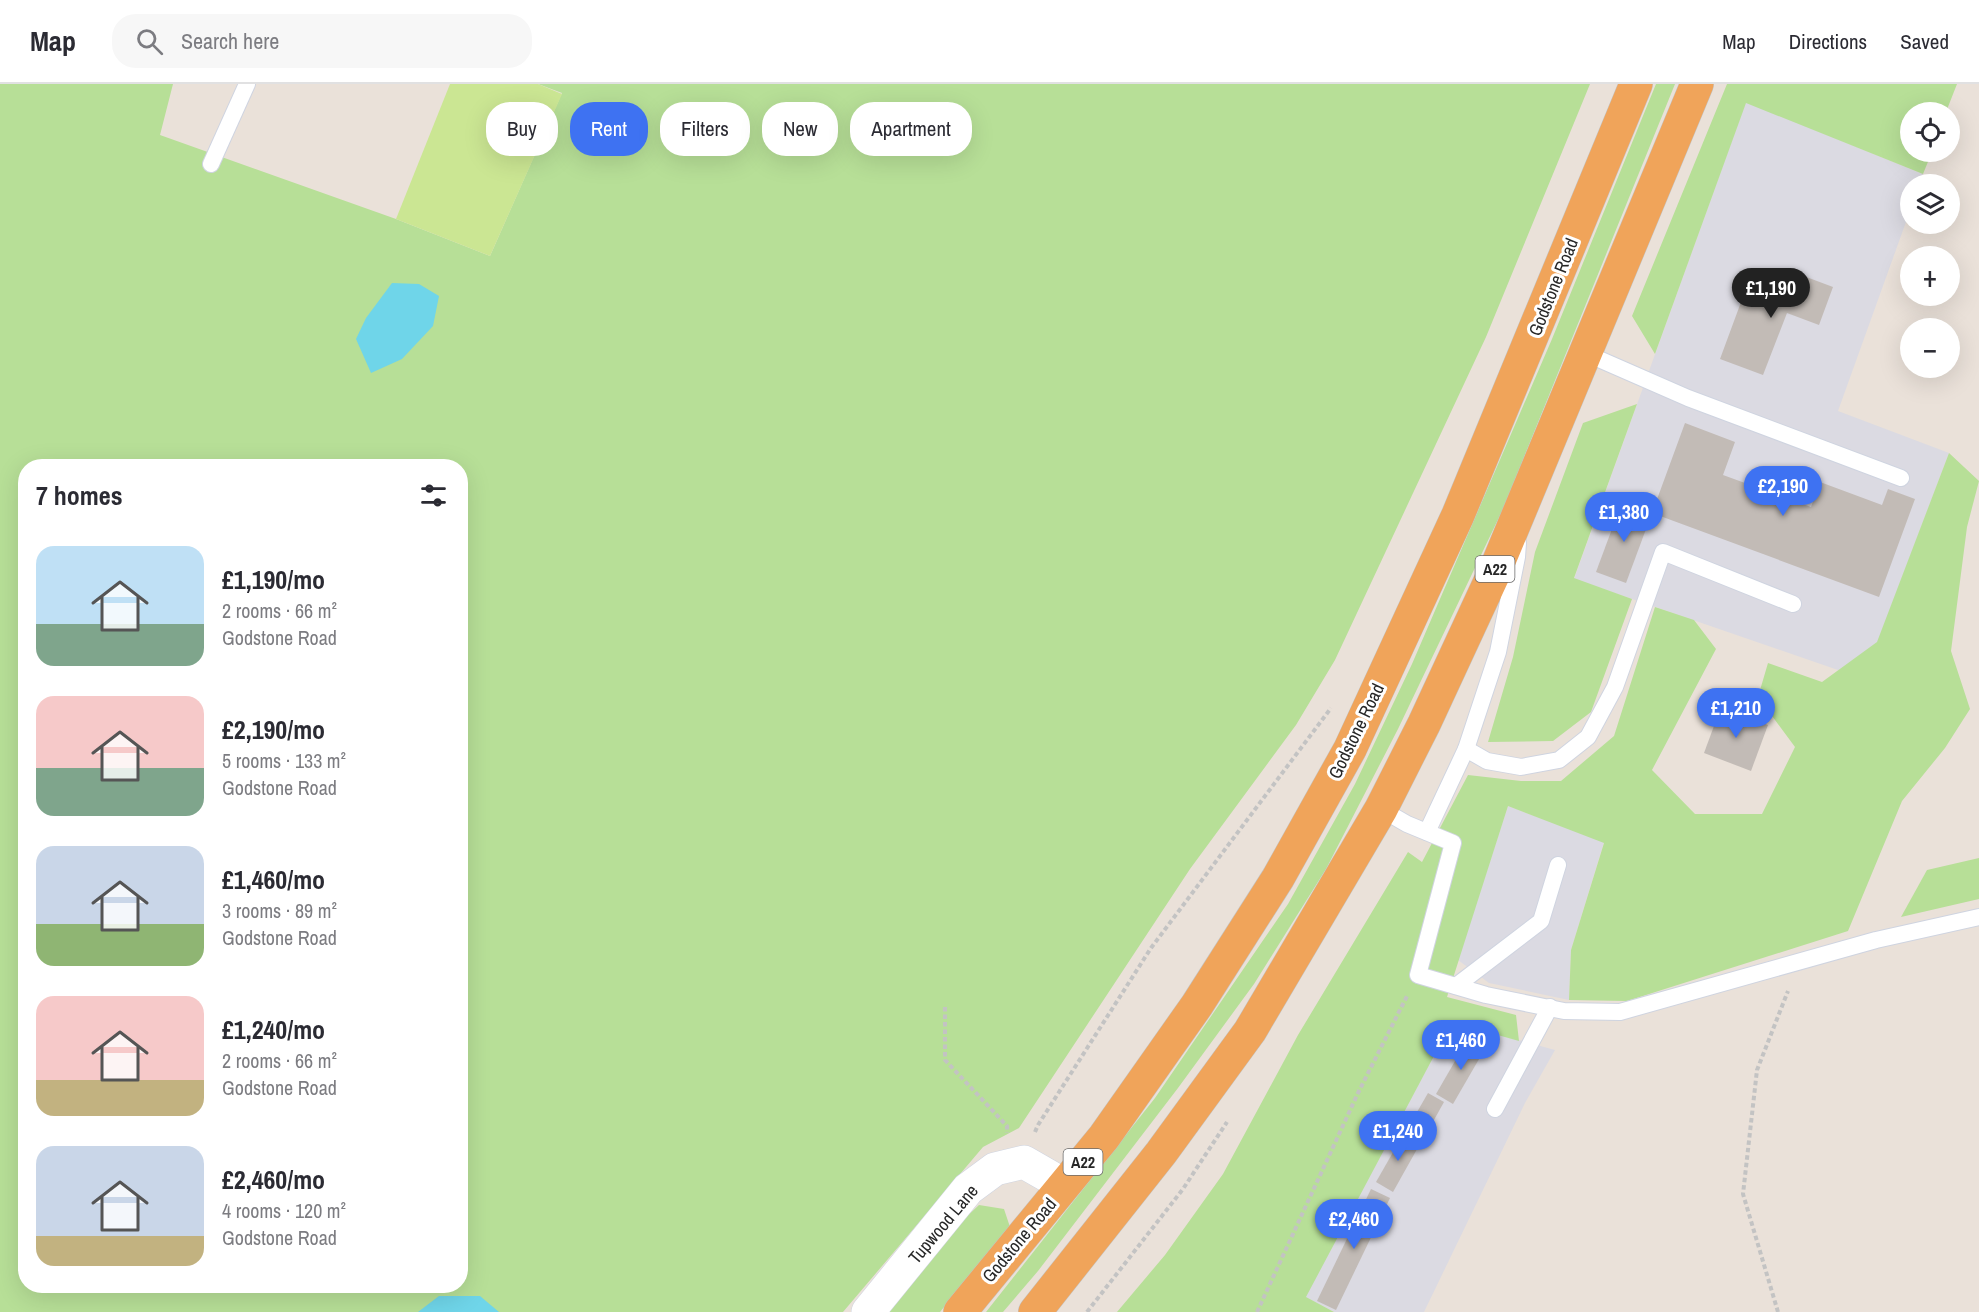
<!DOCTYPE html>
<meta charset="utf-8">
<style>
:root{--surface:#fff;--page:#f7f7f7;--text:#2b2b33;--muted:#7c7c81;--line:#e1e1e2;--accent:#3e72f2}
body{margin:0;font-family:"Archivo Narrow",sans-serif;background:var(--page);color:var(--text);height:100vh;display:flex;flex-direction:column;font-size:22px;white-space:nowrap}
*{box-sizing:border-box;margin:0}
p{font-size:20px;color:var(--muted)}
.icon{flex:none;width:33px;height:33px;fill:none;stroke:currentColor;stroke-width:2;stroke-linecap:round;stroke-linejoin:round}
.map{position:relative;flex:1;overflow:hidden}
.panel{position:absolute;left:18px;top:375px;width:450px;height:834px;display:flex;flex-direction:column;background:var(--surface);border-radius:24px;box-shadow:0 6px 24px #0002}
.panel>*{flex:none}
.banner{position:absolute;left:486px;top:18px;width:570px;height:54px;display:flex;gap:12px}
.controls{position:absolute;left:1900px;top:18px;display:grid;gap:12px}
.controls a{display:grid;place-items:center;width:60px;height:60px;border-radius:50%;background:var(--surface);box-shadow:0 6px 24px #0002;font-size:30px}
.price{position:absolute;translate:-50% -51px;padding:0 14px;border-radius:21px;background:var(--accent);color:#fff;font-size:20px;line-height:39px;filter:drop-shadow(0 2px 3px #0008)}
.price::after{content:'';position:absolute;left:50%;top:36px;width:18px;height:14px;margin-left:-9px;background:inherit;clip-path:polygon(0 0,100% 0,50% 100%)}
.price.active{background:#222;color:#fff}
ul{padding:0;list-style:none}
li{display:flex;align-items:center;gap:18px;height:150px;padding:0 18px}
li span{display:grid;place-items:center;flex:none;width:168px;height:120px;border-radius:18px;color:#555}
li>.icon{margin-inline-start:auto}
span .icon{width:72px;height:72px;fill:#fffc;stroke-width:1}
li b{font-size:26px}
h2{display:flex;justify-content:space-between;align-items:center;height:72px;padding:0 18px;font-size:26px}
.chip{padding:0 21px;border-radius:24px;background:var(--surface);box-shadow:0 6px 24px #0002;font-size:21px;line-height:54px}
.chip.active{background:var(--accent);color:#fff}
header{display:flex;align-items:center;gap:36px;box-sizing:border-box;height:84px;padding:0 30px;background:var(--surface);border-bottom:2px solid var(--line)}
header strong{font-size:28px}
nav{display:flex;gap:33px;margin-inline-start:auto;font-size:21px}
.search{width:420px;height:54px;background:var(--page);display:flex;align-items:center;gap:15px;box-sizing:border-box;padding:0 21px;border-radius:24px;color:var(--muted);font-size:22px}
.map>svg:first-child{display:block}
</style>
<header>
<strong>Map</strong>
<div class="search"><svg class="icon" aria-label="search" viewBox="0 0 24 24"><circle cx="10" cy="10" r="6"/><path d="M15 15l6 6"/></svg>Search here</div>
<nav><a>Map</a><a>Directions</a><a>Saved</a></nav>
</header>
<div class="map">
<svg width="1979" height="1228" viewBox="0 0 1979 1228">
<rect width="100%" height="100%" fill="#eae1d9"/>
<g fill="#dbdae2">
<polygon points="1746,18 1923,90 1919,100 1911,100 1911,124 1838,327 1949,369 1864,595 1574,495"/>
<polygon points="1508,722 1604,758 1571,866 1569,916 1489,899 1458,876"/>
<polygon points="1452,938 1555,966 1525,1019 1424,1228 1334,1228 1305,1213"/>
</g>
<g fill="#b7df97" fill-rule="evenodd">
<path d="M0,0H173L160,51L396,135L490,172L562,9L538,0H1590L1486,253L1335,576L1296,641L1190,785L1019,1044L983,1063L843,1228H0ZM26,382H460V1202H26Z"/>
<polygon points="1656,0 1675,0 1503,425 1398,645 1326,785 1254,900 1178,1004 1038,1187 1003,1228 986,1228 1155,1014 1288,820 1355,700 1412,580 1552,255"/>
<polygon points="1727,0 1957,0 1946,28 1911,28 1911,68 1932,68 1923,90 1746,19 1655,270 1632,232"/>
<polygon points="1637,320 1574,494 1632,515 1591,628 1553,657 1488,658 1513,573 1535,468 1583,339"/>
<polygon points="1949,369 1979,397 1967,443 1951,567 1970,625 1945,664 1902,717 1848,847 1627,917 1569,916 1571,866 1604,759 1508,722 1447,913 1516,931 1519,957 1452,938 1306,1213 1334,1228 1117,1228 1165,1171 1223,1090 1298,951 1408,768 1422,778 1468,691 1521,697 1561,697 1614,652 1655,523 1694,536 1716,565 1652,686 1695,730 1762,730 1795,663 1758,613 1768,579 1822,598 1877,558"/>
<polygon points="1979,774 1979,815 1901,833 1927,786"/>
<polygon points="979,1121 1004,1125 1010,1143 940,1228 888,1228 963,1136"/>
</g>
<polygon fill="#cbe693" points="450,0 538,0 562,10 490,172 396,135"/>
<g fill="#6fd5e9">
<polygon points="392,199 419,200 439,212 433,242 402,275 371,289 356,255 366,234"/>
<polygon points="439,1212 480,1212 499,1228 418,1228"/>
</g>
<g fill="#c2bbb6">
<polygon points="1751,191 1795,207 1801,191 1833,203 1819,241 1787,229 1763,291 1720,275"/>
<polygon points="1685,339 1735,358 1723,391 1811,423 1820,398 1882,421 1888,405 1915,415 1879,513 1652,429"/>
<polygon points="1622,418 1652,429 1626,499 1596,488"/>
<polygon points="1721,623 1768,641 1751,687 1704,669"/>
<polygon points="1469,953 1486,963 1453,1020 1436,1010"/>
<polygon points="1428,1009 1444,1018 1425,1052 1409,1042"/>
<polygon points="1404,1049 1421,1058 1393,1108 1376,1098"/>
<polygon points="1371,1105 1390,1114 1336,1226 1317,1217"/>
</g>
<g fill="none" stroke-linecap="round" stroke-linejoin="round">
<g stroke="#cfd4e0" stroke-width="18">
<g id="service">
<polyline points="211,80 247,0"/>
<polyline points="1585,269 1688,314 1901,394"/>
<polyline points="1466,665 1487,677 1521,683 1559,676 1588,653 1615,603 1663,468 1793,520"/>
<polyline points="1381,725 1407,740 1453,759 1418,891 1486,911 1564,927 1620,928 1876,856 1979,833"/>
<polyline points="1427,748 1466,665 1498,568 1517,473 1518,459"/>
<polyline points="1456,902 1541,837 1558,781"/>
<polyline points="1495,1025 1550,923"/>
</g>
</g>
<g stroke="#cfd4e0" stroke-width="34">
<polyline id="minor" points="868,1228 968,1105 995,1085 1024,1078 1064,1101"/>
</g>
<g stroke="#c3c3c3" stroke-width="34">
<g id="trunk">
<polyline points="960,1228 1104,1053 1197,921 1278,794 1350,665 1458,431 1636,0"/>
<polyline points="1035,1228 1161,1069 1250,947 1381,725 1424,640 1494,489 1697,0"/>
</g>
</g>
<g stroke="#c3c3c3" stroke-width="4" stroke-dasharray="4.5 3" stroke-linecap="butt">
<polyline points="945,923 945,976 1007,1042 1007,1049"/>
<polyline points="1035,1048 1038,1041 1151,864 1331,624"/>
<polyline points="1087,1228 1183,1105 1227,1038"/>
<polyline points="1257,1228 1358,1009 1407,912"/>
<polyline points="1778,1228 1743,1110 1757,986 1788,907"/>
</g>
<use href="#service" stroke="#fff" stroke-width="16"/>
<use href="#minor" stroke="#fff" stroke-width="33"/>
<use href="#trunk" stroke="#f0a45a" stroke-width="33"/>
</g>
<g text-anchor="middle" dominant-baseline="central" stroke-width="6" stroke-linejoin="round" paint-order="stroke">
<g fill="#fff" stroke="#686868" stroke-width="1.5">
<rect x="1475.5" y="472" width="39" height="26" rx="4.5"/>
<rect x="1063.5" y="1065" width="39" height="26" rx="4.5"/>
</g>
<g font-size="16" font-weight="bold" fill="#272727">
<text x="1495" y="485">A22</text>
<text x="1083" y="1078">A22</text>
</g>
<g font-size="18" fill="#272727" stroke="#fff">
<text transform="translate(1553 203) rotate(-68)">Godstone Road</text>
<text transform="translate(1356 647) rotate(-64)">Godstone Road</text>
<text transform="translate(943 1140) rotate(-50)">Tupwood Lane</text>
<text transform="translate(1019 1156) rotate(-50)">Godstone Road</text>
</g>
</g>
</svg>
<div class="controls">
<a><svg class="icon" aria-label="locate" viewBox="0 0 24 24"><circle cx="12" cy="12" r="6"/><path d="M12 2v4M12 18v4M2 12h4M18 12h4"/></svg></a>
<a><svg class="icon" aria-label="layers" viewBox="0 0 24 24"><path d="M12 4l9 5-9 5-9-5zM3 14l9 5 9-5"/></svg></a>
<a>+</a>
<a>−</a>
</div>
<b class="price active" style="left:1771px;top:235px">£1,190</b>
<b class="price" style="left:1783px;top:433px">£2,190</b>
<b class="price" style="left:1624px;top:459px">£1,380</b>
<b class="price" style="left:1736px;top:655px">£1,210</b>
<b class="price" style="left:1461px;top:987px">£1,460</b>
<b class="price" style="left:1398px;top:1078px">£1,240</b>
<b class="price" style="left:1354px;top:1166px">£2,460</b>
<div class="banner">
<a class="chip">Buy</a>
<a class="chip active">Rent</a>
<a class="chip">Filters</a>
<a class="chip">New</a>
<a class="chip">Apartment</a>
</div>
<section class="panel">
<h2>7 homes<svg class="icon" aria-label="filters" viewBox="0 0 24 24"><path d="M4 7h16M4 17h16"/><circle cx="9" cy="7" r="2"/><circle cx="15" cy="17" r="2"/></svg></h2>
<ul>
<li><span style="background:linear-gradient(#bfe0f5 65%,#7fa58c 0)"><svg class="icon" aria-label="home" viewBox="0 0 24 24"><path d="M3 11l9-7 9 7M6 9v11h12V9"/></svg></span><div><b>£1,190/mo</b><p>2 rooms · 66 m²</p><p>Godstone Road</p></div></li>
<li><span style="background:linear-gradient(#f6c9c9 60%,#7fa58c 0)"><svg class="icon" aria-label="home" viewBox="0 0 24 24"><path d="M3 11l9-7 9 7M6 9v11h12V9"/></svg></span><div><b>£2,190/mo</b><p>5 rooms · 133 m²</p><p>Godstone Road</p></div></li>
<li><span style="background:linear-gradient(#c9d6e8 65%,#8fb573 0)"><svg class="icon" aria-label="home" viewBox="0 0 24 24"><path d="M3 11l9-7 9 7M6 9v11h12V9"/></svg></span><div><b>£1,460/mo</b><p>3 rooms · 89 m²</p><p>Godstone Road</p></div></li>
<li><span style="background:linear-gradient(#f6c9c9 70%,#c2b280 0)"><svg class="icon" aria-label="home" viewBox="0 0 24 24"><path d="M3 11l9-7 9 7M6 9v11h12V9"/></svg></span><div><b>£1,240/mo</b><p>2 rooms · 66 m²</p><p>Godstone Road</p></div></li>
<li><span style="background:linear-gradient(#c9d6e8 75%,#c2b280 0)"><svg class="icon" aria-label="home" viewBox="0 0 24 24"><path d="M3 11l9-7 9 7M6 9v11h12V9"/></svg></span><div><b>£2,460/mo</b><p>4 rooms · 120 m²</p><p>Godstone Road</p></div></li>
</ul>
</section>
</div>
